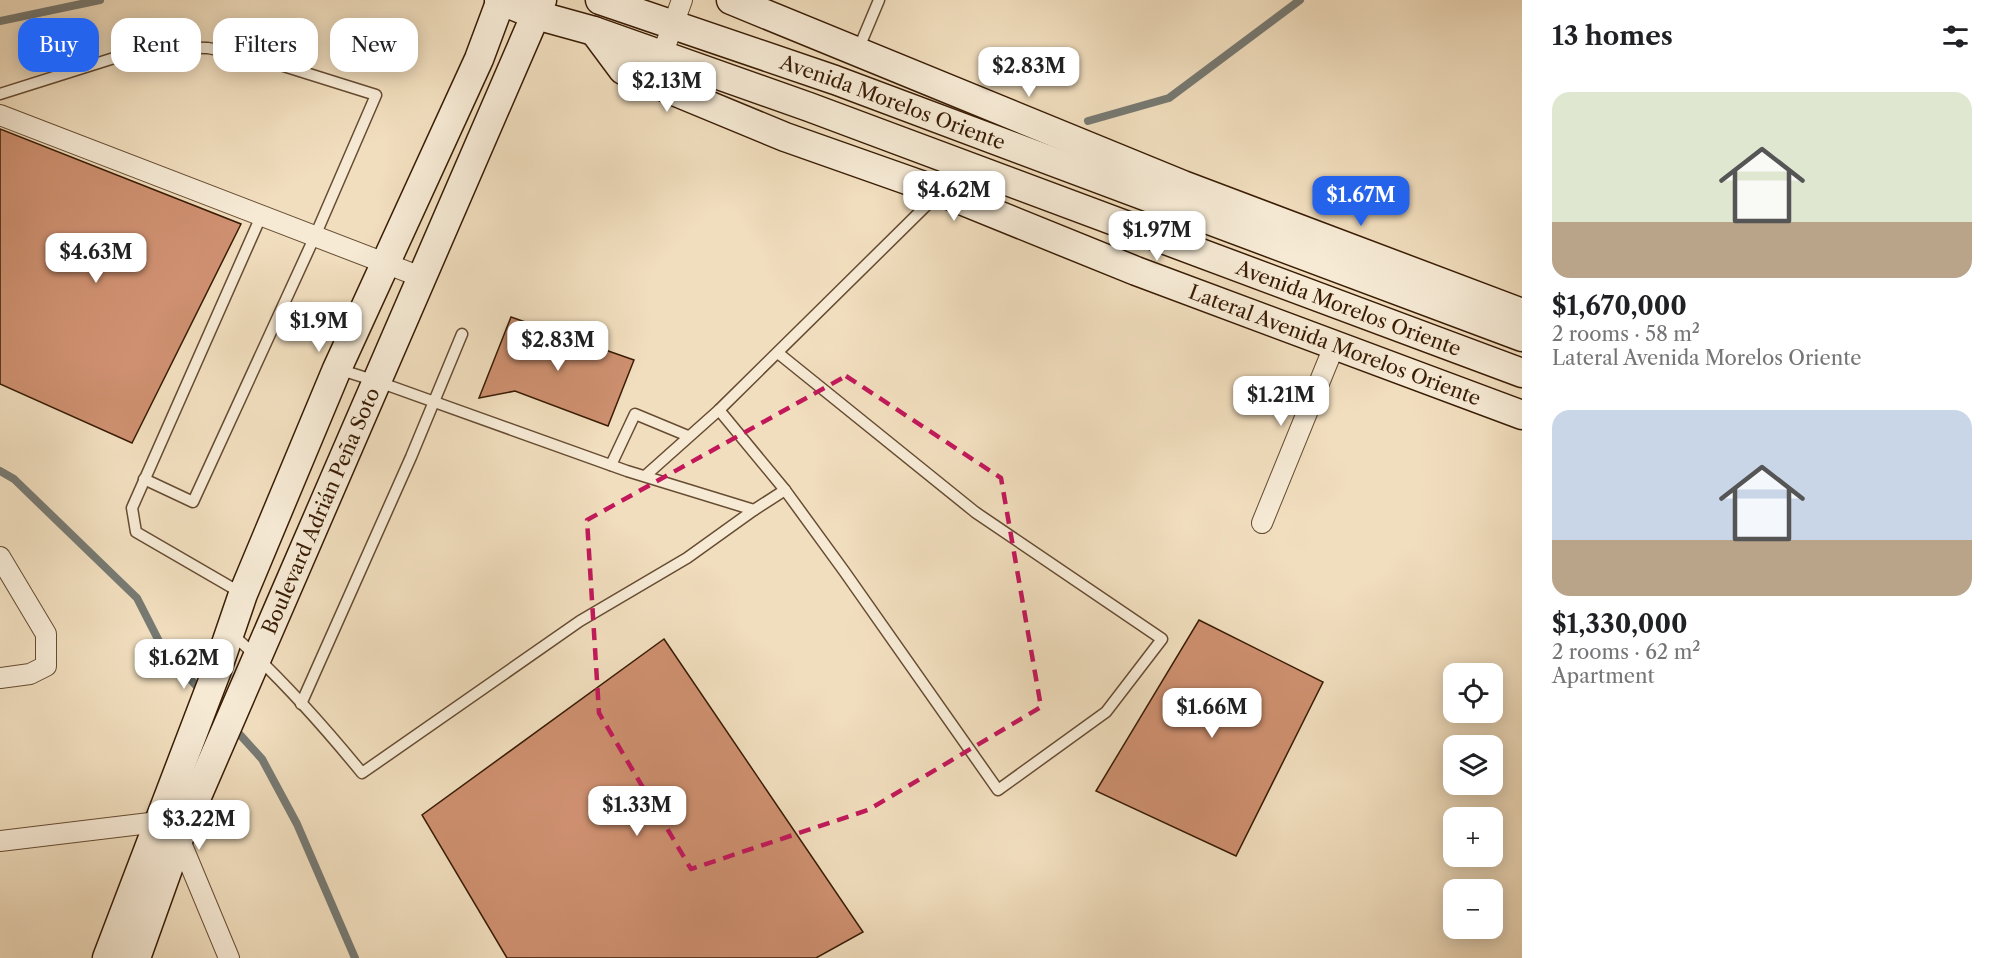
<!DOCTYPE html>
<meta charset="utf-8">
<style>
:root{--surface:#fff;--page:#f6f6f6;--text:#202124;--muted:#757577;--accent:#2563eb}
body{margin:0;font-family:"Libre Caslon Text",serif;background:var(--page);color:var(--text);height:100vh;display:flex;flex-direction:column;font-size:22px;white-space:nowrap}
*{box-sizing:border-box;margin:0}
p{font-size:20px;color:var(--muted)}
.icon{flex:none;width:33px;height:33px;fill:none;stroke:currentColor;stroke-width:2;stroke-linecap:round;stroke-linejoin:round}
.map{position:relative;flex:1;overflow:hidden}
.details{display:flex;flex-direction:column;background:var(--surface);width:480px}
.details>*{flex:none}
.banner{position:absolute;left:18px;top:18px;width:570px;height:54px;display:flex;gap:12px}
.controls{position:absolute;left:1443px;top:663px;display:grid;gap:12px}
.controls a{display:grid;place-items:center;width:60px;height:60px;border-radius:12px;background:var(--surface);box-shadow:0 3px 15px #0003;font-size:30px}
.price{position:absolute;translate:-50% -51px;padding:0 14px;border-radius:12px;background:#fff;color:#222;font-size:20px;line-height:39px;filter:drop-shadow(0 2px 3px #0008)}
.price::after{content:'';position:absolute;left:50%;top:36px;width:18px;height:14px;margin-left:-9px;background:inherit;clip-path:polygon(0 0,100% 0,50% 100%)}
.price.current{background:var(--accent);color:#fff}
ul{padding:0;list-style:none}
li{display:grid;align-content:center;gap:12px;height:318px;padding:0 30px}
li span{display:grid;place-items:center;height:186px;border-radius:18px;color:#555}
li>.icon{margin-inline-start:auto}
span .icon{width:108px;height:108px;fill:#fffc;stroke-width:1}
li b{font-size:26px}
h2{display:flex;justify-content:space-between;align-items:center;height:72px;padding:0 30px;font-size:26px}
.pill{padding:0 21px;border-radius:18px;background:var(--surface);box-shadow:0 3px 15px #0003;font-size:21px;line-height:54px}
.pill.current{background:var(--accent);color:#fff}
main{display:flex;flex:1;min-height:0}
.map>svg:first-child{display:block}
</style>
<main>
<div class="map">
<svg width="1522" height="958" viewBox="0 0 1522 958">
<rect width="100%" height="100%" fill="#f1debe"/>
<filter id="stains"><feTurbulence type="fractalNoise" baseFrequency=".00333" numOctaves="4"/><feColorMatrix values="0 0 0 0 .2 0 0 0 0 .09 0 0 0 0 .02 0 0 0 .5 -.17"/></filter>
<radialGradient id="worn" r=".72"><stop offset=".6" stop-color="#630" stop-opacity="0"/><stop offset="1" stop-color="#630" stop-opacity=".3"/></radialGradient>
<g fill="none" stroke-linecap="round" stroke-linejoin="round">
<g stroke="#777a73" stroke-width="8">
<polyline points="0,21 100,0"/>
<polyline points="1088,121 1169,98 1300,0"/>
<polyline points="0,471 14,479 137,598 163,649 201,691"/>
<polyline points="233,727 262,759 297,824 355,958"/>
</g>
</g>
<g fill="#ce9070" stroke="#391c04" stroke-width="1.5">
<polygon points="0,129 241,224 132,443 0,384"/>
<polygon points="511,317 634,360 608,426 515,391 479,398"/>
<polygon points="1199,620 1323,682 1236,856 1096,791"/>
<polygon points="664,639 863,932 816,958 507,958 422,815"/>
</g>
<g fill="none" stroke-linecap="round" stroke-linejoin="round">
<g stroke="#674c32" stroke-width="13">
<g id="lane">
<polyline points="858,50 879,0"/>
<polyline points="0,94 149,47 208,48 258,58 376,95 315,236 193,502 144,479"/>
<polyline points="338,369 376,381 627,471 754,510 785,490"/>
<polyline points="719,410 785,490 844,571 998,790 1106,712 1162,639 975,512 778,353"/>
<polyline points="611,465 635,414 688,436"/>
<polyline points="645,476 719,410 938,194"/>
<polyline points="243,594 136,532 132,508 262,214"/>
<path d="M232,634C279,676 322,724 362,773L580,621L687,558L754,510"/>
<polyline points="301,704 411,457 462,334"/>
</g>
</g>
<g stroke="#674c32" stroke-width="22">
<g id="street">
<polyline points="662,55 682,0"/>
<polyline points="0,115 421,277"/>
<polyline points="1262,523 1335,344"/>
<polyline points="0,557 46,634 46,666 30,674 0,678"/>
<polyline points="0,841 158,822 179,838 229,958"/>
</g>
</g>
<g stroke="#391c04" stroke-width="31">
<g id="secondary">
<path id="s1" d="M499,0L536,15L594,31L809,107L1522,373"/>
<path id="s2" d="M600,0L835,80L1522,337"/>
<polyline points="731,0 1183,185 1522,313"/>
<path id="s3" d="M594,31L623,70L785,137L941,192L1136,271L1522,415"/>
<polyline points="107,958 217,670 243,594 337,369 479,59 501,0"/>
<path id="s4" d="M136,958L179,838L542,0"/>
</g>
</g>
<use href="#lane" stroke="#f6ead5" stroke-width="10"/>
<use href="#street" stroke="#f6ead5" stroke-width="20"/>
<use href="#secondary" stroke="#f6ead5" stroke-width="28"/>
</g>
<path fill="none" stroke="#c2185b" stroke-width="4.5" stroke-dasharray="12 8" stroke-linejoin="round" d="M846,376L1001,478L1041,707L868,810L691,869L599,713L587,520Z"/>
<g text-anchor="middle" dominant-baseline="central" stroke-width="6" stroke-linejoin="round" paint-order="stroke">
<g font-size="20" fill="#391c04" stroke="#f6ead5">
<text stroke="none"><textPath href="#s2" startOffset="310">Avenida Morelos Oriente</textPath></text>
<text stroke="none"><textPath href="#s1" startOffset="904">Avenida Morelos Oriente</textPath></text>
<text stroke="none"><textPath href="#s3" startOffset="812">Lateral Avenida Morelos Oriente</textPath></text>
<text stroke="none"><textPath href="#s4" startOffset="484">Boulevard Adrián Peña Soto</textPath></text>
</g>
</g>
<rect width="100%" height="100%" filter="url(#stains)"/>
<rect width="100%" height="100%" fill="url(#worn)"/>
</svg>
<div class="controls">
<a><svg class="icon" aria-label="locate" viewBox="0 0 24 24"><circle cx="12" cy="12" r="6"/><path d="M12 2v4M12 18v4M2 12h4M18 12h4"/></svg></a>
<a><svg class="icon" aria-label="layers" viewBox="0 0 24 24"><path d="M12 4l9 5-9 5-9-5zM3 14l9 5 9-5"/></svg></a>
<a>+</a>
<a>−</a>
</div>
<b class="price" style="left:1029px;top:98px">$2.83M</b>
<b class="price" style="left:667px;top:113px">$2.13M</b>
<b class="price" style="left:954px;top:222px">$4.62M</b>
<b class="price current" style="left:1361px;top:227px">$1.67M</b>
<b class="price" style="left:1157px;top:262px">$1.97M</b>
<b class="price" style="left:96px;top:284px">$4.63M</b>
<b class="price" style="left:319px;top:353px">$1.9M</b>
<b class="price" style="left:558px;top:372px">$2.83M</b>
<b class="price" style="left:1281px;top:427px">$1.21M</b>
<b class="price" style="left:184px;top:690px">$1.62M</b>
<b class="price" style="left:1212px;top:739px">$1.66M</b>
<b class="price" style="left:637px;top:837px">$1.33M</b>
<b class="price" style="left:199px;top:851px">$3.22M</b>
<div class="banner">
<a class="pill current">Buy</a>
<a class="pill">Rent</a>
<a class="pill">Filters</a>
<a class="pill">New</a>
</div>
</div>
<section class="details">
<h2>13 homes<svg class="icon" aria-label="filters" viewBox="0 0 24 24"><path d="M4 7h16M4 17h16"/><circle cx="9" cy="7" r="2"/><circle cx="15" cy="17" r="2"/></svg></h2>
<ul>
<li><span style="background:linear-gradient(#dfe7d0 70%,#b9a48a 0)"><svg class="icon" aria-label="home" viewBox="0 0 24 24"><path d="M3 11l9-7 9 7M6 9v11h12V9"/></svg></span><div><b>$1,670,000</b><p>2 rooms · 58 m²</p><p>Lateral Avenida Morelos Oriente</p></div></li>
<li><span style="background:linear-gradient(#c9d6e8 70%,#b9a48a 0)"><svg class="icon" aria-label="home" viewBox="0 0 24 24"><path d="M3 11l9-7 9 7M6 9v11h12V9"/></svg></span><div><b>$1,330,000</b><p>2 rooms · 62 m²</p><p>Apartment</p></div></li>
</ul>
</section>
</main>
